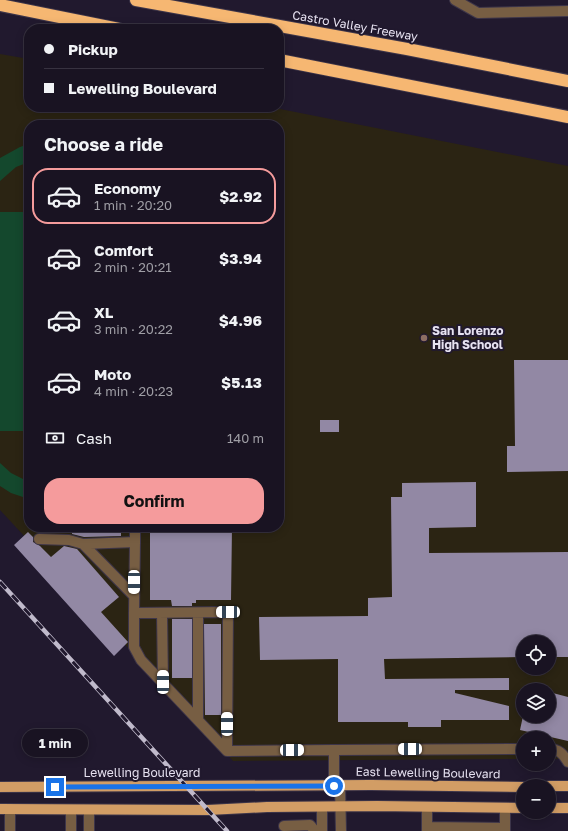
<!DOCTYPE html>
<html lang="en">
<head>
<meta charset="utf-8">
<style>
	body { margin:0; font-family:"Golos Text",sans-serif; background:#26202f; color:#f1f3f6; height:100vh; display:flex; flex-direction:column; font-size:15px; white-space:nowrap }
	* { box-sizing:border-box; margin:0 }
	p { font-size:13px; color:#9f9ea5 }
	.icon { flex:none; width:22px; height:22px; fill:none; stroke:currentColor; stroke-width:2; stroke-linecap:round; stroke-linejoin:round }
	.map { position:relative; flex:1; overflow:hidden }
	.details { position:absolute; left:24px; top:120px; width:260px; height:412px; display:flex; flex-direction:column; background:#191322; border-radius:16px; box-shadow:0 2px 10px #0003,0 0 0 1px #373240 }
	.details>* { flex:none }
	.hud { position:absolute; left:24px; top:24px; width:260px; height:88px; border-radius:16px; box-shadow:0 2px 10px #0003,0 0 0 1px #373240; display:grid; align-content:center; height:88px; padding:0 20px; background:#191322 }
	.tools { position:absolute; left:516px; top:635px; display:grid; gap:8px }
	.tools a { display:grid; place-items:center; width:40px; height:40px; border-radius:50%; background:#191322; box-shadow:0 2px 10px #0003,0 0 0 1px #373240; font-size:20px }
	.end { position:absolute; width:18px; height:18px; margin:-9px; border:5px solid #1a73e8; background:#fff; box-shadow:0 0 0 2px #fff }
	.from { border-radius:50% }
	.bubble { position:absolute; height:28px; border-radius:14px; background:#191322; box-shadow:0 2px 10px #0003,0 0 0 1px #373240; font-size:13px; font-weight:700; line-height:28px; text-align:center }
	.car { position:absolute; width:12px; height:24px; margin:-12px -6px; border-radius:5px; box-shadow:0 0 3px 1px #0007; background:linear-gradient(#fff 24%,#345 0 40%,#fff 0 76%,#345 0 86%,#fff 0) }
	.hud b { display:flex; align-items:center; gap:14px; height:38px; font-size:15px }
	.hud b+b { border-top:1px solid #373240 }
	.hud i { width:10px; height:10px; background:#f1f3f6 }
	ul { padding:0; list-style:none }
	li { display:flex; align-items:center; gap:12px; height:56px; margin:0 8px 6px; padding:0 12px; border:2px solid transparent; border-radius:16px }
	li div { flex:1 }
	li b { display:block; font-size:15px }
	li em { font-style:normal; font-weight:700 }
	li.active { border-color:#f59b9c }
	li>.icon { width:36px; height:36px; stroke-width:1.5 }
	h2 { padding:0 20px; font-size:18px; line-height:48px }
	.pay { display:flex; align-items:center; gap:10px; height:44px; padding:0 20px; font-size:15px }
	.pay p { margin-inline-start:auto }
	.cta { display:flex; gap:8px; margin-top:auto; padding:8px 20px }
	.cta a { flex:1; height:46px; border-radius:16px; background:#f59b9c; color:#111; font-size:16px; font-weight:700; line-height:46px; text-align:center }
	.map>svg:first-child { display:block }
</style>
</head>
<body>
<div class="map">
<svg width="568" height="831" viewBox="0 0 568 831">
	<rect width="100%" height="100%" fill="#21192e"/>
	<path fill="#2b2413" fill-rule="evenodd" d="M0,54l29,5v48h241l298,59v593h-19v-21h-26v21l-290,2 -233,-251zM29,125h250v402h-250zM523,642h26v26h-26zM523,690h26v26h-26z"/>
	<path fill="#14482d" d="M29,144v18l-13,5 -16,14v-23l20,-11z
		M0,212h29v219h-29z
		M0,463l11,10 18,9v17l-18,-6 -11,-7z"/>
	<path fill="#9288a4" d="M514,360h54v111l-61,1v-26h8z
		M320,420h19v12h-19z
		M476,482v45l-47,1v25l139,-1v105h-19v-15h-26v15l-139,2 1,20 124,-1v12h-54v3l54,13v14h-68v7h-33v-5h-70v-63l-78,1 -1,-43 109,-1v-18l24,-1 -1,-100h11v-14z
		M72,527h49v9l-37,1 -12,-3z
		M150,527h82l-1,73h-35v3h-4v3h-20l-1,-6h-21z
		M28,532l5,5v5l7,4 11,11 13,-11 13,3 42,48 -18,15 27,30 -14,14 -100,-111z
		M172,619h20v59h-20z
		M204,624h17v91h-16z
		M549,692l19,5v44l-48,-11 3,-14h26z"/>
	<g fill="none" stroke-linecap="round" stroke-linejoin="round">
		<defs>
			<path id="minor" d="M455,0l23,13 90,-2
				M135,527v15
				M39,539l30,1 14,4 52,-2 -1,71
				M83,544l51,52
				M162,613l1,69
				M198,613v107
				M549,749c10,0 14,5 19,13
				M334,750l189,-1
				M227,751l1,-139 -94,1v34l7,13 86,91 107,-1v36
				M340,785l1,46
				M427,807v24
				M505,808v23
				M10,809v22
				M284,826l26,-1 5,6
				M427,827l78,1
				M71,831v-21
				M89,831v-21
				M322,831v-24"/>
			<path id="major" d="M549,786h19
				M0,787l371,-2 152,2
				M549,808h19
				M0,809l208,1 59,-3 110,-1 146,2"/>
			<path id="highway" d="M136,0l271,49 161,32
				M0,5l119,24
				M279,60l289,57"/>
		</defs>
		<use href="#minor" stroke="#3d3549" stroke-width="12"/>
		<use href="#major" stroke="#3d3549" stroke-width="12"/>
		<use href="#highway" stroke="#3d3549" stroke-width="14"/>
		<use href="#minor" stroke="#775e43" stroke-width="10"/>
		<use href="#major" stroke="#d29d65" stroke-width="10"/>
		<use href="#highway" stroke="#f6b772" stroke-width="12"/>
		<defs>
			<path id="rail" d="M0,582l227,249"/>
		</defs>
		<use href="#rail" stroke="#c0bacb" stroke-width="4.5"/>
		<use href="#rail" stroke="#21192e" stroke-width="3" stroke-dasharray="9" stroke-linecap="butt"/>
	</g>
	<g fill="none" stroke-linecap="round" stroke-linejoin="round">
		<path stroke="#1a73e8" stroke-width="5" d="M55,787l279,-1"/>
	</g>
	<circle fill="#8d6e63" stroke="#21192e" stroke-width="1.5" cx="424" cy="338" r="4"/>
	<g text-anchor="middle" stroke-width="4" stroke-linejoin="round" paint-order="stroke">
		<g font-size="12" fill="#e7e2f1" stroke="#21192e">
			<text transform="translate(355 26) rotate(10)" y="4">Castro Valley Freeway</text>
			<text x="142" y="777">Lewelling Boulevard</text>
			<text transform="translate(428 773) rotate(1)" y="4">East Lewelling Boulevard</text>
		</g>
		<g font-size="12" font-weight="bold" fill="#e7e2f1" stroke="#21192e" text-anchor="start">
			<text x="432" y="335">San Lorenzo<tspan x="432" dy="14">High School</tspan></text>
		</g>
	</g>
</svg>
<div class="tools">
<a><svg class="icon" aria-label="locate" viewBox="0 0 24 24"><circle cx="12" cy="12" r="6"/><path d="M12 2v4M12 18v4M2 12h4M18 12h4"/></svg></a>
<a><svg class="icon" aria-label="layers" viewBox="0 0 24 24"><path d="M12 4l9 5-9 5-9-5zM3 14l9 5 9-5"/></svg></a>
<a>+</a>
<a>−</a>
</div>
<i class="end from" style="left:334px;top:786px"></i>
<i class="end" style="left:55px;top:787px"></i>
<div class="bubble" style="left:22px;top:729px;width:66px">1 min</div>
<i class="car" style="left:134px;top:582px;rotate:180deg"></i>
<i class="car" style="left:228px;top:612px;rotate:270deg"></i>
<i class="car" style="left:163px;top:682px;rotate:0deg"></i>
<i class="car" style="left:227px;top:724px;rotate:0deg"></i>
<i class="car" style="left:410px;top:749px;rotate:270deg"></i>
<i class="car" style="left:292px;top:750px;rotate:89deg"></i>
<div class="hud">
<b><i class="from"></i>Pickup</b>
<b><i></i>Lewelling Boulevard</b>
</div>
<section class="details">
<h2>Choose a ride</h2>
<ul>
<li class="active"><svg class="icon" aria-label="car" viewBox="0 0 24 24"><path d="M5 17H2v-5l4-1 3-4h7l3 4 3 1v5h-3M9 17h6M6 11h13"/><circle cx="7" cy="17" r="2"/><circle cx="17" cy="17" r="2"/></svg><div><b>Economy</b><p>1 min · 20:20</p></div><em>$2.92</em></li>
<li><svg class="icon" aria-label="car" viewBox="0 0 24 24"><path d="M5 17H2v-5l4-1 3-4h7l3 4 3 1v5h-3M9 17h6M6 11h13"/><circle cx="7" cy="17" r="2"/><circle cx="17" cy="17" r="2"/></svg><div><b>Comfort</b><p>2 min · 20:21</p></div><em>$3.94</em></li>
<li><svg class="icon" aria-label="car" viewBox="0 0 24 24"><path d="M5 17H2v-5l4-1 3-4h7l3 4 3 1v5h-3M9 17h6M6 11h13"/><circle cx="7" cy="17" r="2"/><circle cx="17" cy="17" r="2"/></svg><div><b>XL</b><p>3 min · 20:22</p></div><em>$4.96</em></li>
<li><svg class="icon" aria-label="car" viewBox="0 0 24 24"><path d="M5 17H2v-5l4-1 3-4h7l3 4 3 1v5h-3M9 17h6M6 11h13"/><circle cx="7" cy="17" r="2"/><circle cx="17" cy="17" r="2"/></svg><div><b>Moto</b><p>4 min · 20:23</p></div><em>$5.13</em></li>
</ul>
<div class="pay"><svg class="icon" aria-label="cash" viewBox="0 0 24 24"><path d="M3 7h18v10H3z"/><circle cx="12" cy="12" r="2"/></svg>Cash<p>140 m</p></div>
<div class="cta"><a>Confirm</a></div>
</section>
</div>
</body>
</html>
